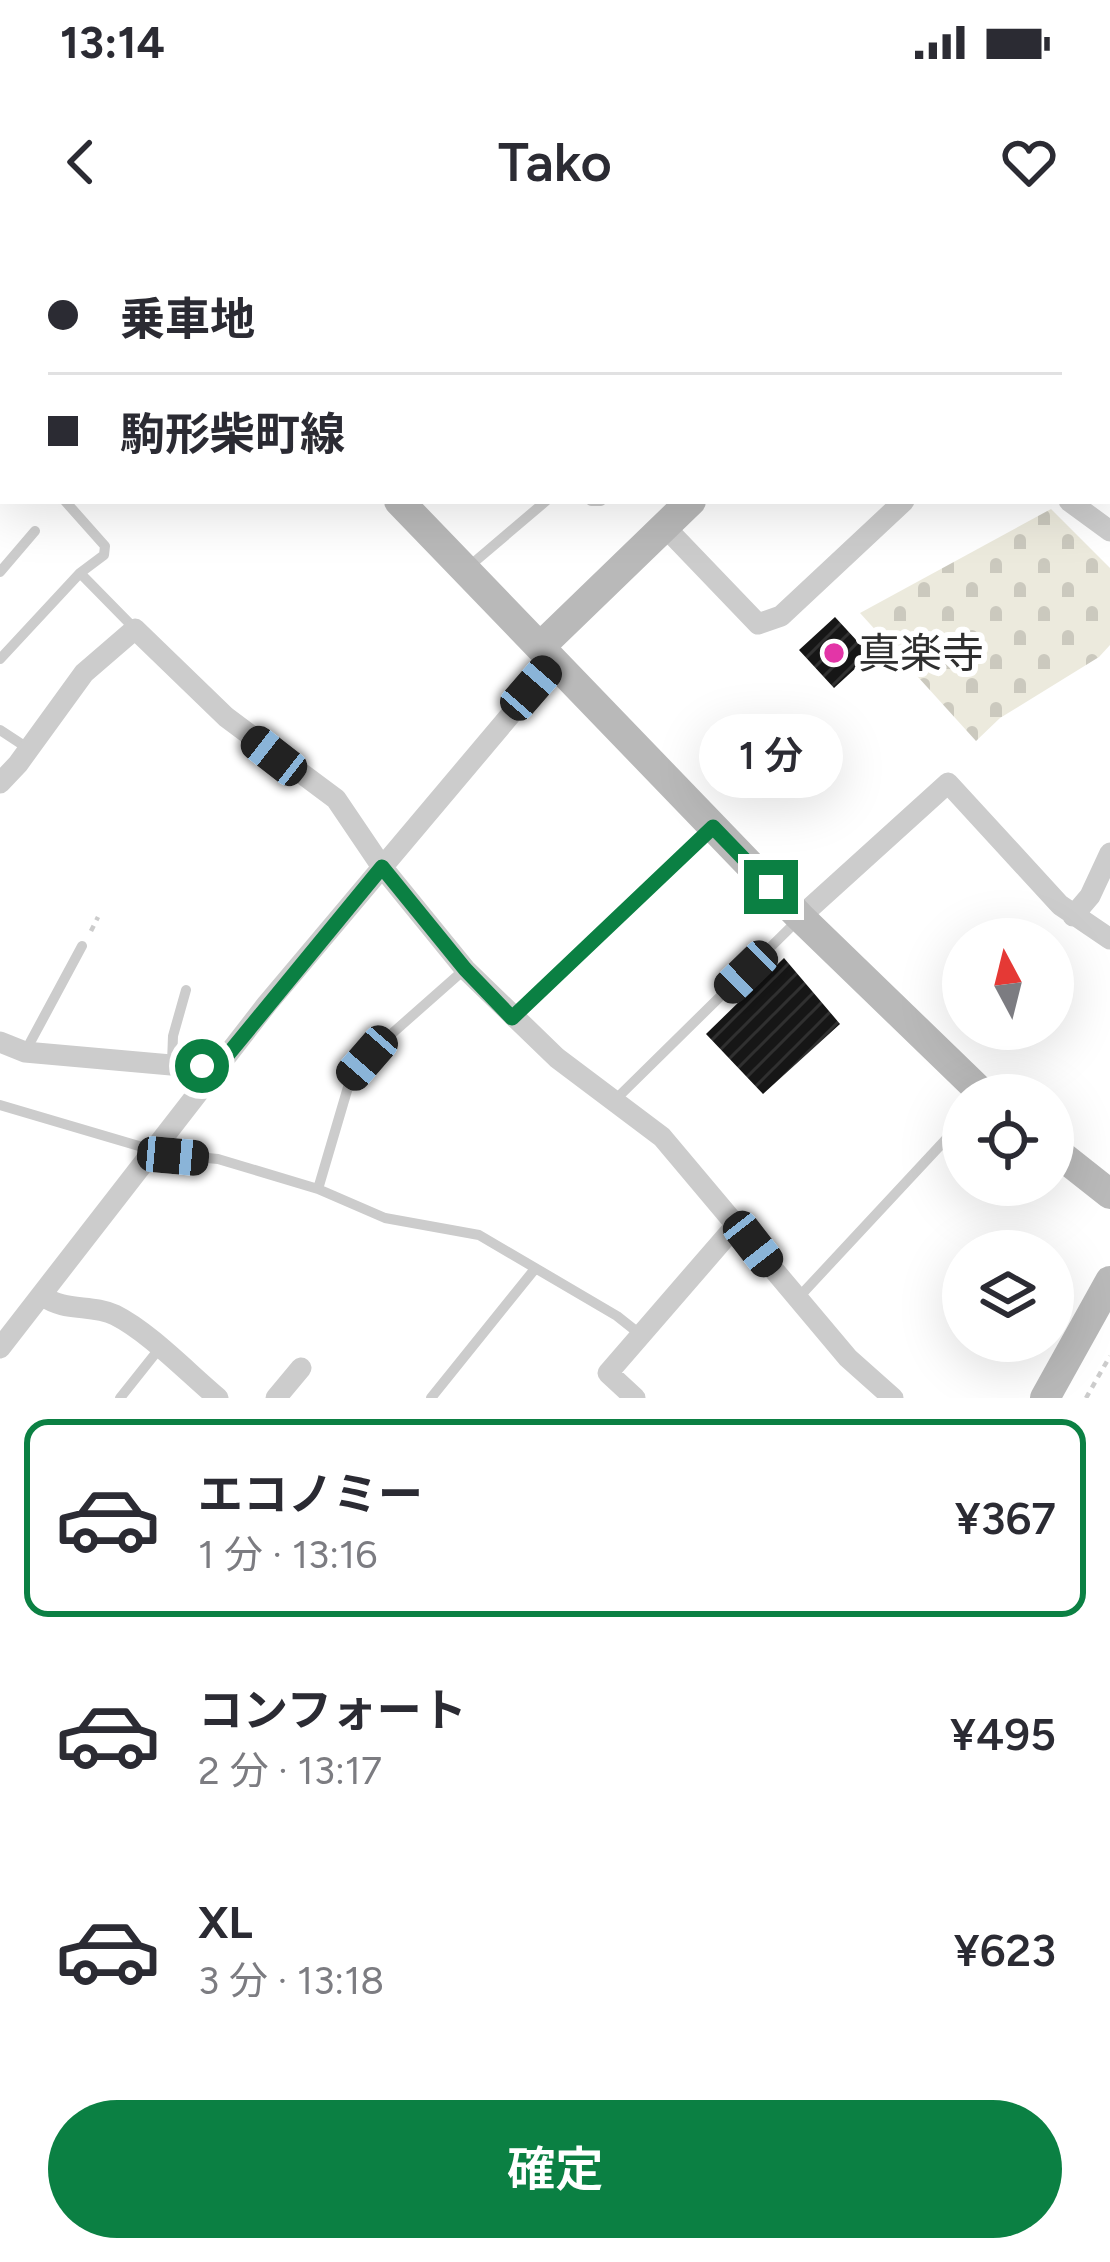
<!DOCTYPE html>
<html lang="ja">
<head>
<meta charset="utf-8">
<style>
	body { margin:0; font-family:Figtree,"Noto Sans JP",sans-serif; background:#f2f2f3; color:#2b2b33; height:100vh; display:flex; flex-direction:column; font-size:45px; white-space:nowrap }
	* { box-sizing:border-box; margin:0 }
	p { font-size:39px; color:#7c7c81 }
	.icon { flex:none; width:66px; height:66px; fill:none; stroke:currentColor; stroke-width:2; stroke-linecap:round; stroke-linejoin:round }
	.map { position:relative; height:1158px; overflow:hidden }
	.drawer { display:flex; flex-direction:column; background:#fff; flex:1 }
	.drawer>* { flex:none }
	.hud { position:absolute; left:0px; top:0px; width:1110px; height:264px; box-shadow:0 12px 48px #0002; display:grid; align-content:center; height:264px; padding:0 48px; background:#fff }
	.needle { width:78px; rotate:353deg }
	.controls { position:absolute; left:942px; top:678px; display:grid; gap:24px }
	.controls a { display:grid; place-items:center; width:132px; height:132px; border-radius:50%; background:#fff; box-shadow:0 12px 48px #0002; font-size:60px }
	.end { position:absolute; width:54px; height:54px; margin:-27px; border:15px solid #0b8043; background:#fff; box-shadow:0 0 0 6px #fff }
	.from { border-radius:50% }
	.bubble { position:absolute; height:84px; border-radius:42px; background:#fff; box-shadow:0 12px 48px #0002; font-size:39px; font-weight:600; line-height:84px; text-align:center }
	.car { position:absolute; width:36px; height:72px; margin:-36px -18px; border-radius:15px; box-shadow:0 0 9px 3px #0007; background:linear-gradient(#222 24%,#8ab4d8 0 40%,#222 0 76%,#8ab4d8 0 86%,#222 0) }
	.hud b { display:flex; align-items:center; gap:42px; height:114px; font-size:45px }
	.hud b+b { border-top:3px solid #e1e1e2 }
	.hud i { width:30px; height:30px; background:#2b2b33 }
	ul { padding:21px 0 0; list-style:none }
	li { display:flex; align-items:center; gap:36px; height:198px; margin:0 24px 18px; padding:0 24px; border:6px solid transparent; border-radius:24px }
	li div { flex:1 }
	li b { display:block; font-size:45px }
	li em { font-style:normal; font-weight:600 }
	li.selected { border-color:#0b8043 }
	li>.icon { width:108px; height:108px; stroke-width:1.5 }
	.primary-button { display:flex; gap:24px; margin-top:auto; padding:24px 48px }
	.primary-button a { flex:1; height:138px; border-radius:72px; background:#0b8043; color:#fff; font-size:48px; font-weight:600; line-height:138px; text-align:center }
	.status { display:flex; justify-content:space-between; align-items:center; height:84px; padding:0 60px; background:#fff; direction:ltr }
	.status svg { height:33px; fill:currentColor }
	header { display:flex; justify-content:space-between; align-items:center; height:156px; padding:0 48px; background:#fff; font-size:54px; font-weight:600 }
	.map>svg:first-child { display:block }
</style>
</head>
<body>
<div class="status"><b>13:14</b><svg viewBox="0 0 49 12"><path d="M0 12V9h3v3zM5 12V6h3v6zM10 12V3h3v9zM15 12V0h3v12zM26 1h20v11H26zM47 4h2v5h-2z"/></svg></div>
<header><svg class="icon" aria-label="back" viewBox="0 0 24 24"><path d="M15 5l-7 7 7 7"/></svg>Tako<svg class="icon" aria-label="heart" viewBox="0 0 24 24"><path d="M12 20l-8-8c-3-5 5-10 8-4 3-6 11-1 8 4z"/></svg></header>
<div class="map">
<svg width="1110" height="1158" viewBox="0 0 1110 1158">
	<defs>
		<pattern id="cemetery-stones" width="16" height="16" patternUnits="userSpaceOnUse" patternTransform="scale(3)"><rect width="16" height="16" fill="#eceadd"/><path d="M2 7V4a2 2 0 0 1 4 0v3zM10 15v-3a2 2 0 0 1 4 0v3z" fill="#cbc9be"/></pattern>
		<pattern id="building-hatch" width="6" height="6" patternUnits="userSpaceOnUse" patternTransform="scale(3)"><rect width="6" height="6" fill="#161616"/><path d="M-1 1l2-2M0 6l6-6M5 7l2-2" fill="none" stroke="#303030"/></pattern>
	</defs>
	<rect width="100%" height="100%" fill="#fff"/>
	<path fill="url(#cemetery-stones)" d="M1051,269l59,59v77l-11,12 -99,61 -24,23 -116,-128z"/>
	<path fill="url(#building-hatch)" d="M835,377l35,38 -36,33 -35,-38z
		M784,718l56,66 -77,70 -57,-60z"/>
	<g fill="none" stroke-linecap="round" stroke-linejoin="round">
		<path stroke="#ccc" stroke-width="4.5" stroke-dasharray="6 6" stroke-linecap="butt" d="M91,691l7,-14
			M1086,1158l24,-42"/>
		<path stroke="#ccc" stroke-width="10" d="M0,143l3,-3
			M0,188l3,3
			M591,261h10
			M466,329l80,-68
			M0,332l35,-41
			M80,333l55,56
			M0,419l80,-86 24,-18 1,-9 -40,-45
			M0,490l29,19
			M512,777l199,-187
			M25,812l57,-106
			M172,823l1,-27 13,-46
			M615,860l182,-179
			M0,865l166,49 52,5 100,30 67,29 94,17 138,81 24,19
			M318,949l33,-112 37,-40 77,-68
			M799,1057l164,-176
			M120,1158l39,-49
			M431,1158l103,-128"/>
		<path stroke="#ccc" stroke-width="21" d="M759,0l2,3
			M1030,0l3,3
			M294,3l3,-3
			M905,3l4,-3
			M1107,73l3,2
			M1069,261l41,30
			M664,286l94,98 23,-8 123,-115
			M0,543l18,-19 66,-91 51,-44 91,88 110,82 46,68 83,102 92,89 105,79 186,221 45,40
			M1073,676l17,-20 20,-43
			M800,677l148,-134 112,122 50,34
			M0,802l25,10 191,17
			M43,1056c21,16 49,8 72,19 34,17 73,58 103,83
			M0,1108l267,-344 288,-342
			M276,1158l25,-30
			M635,1158l-27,-25 129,-149"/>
		<path stroke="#b9b9b9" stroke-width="30" d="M118,0l3,3
			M965,3l3,-3
			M399,261l401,416 184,178
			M540,407l151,-146
			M1053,909l57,45
			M1045,1158l65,-117"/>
	</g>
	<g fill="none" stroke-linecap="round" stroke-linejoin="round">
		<path stroke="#0b8043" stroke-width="15" d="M202,826l14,3 166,-202 83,102 47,49 201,-191 58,60"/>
	</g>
	<circle fill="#e335a7" stroke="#fff" stroke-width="4.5" cx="834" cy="413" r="12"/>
	<g text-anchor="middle" stroke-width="12" stroke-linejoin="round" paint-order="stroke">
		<g font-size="42" fill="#2f2f2f" stroke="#fff" text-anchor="start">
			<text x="858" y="428">真楽寺</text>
		</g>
	</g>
</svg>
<div class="controls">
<a><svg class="needle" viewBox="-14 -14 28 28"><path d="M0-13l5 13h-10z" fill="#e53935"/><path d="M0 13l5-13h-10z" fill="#7c7c81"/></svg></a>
<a><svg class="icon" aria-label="locate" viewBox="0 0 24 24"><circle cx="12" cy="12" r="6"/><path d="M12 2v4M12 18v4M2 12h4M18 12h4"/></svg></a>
<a><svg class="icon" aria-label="layers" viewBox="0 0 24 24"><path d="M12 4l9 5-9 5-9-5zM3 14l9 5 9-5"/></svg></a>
</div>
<i class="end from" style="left:202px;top:826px"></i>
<i class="end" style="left:771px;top:647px"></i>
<div class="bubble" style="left:699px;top:474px;width:144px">1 分</div>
<i class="car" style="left:531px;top:448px;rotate:41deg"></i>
<i class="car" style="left:274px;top:516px;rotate:308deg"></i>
<i class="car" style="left:746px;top:732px;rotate:226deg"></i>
<i class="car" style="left:367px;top:818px;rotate:221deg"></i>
<i class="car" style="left:173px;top:916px;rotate:95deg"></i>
<i class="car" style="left:753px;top:1004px;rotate:142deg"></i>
<div class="hud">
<b><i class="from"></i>乗車地</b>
<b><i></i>駒形柴町線</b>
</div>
</div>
<section class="drawer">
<ul>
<li class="selected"><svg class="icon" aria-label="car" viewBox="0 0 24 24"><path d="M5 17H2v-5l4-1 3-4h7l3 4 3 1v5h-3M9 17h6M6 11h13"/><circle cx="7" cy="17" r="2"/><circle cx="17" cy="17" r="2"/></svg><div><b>エコノミー</b><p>1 分 · 13:16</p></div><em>¥367</em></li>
<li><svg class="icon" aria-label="car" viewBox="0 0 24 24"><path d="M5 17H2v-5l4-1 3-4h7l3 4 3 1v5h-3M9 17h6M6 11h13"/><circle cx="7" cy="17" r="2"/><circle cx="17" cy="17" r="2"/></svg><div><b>コンフォート</b><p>2 分 · 13:17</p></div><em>¥495</em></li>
<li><svg class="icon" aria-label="car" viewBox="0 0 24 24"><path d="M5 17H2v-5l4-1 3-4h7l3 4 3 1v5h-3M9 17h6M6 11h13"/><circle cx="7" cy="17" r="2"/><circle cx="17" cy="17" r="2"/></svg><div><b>XL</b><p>3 分 · 13:18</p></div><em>¥623</em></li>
</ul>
<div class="primary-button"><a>確定</a></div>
</section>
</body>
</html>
